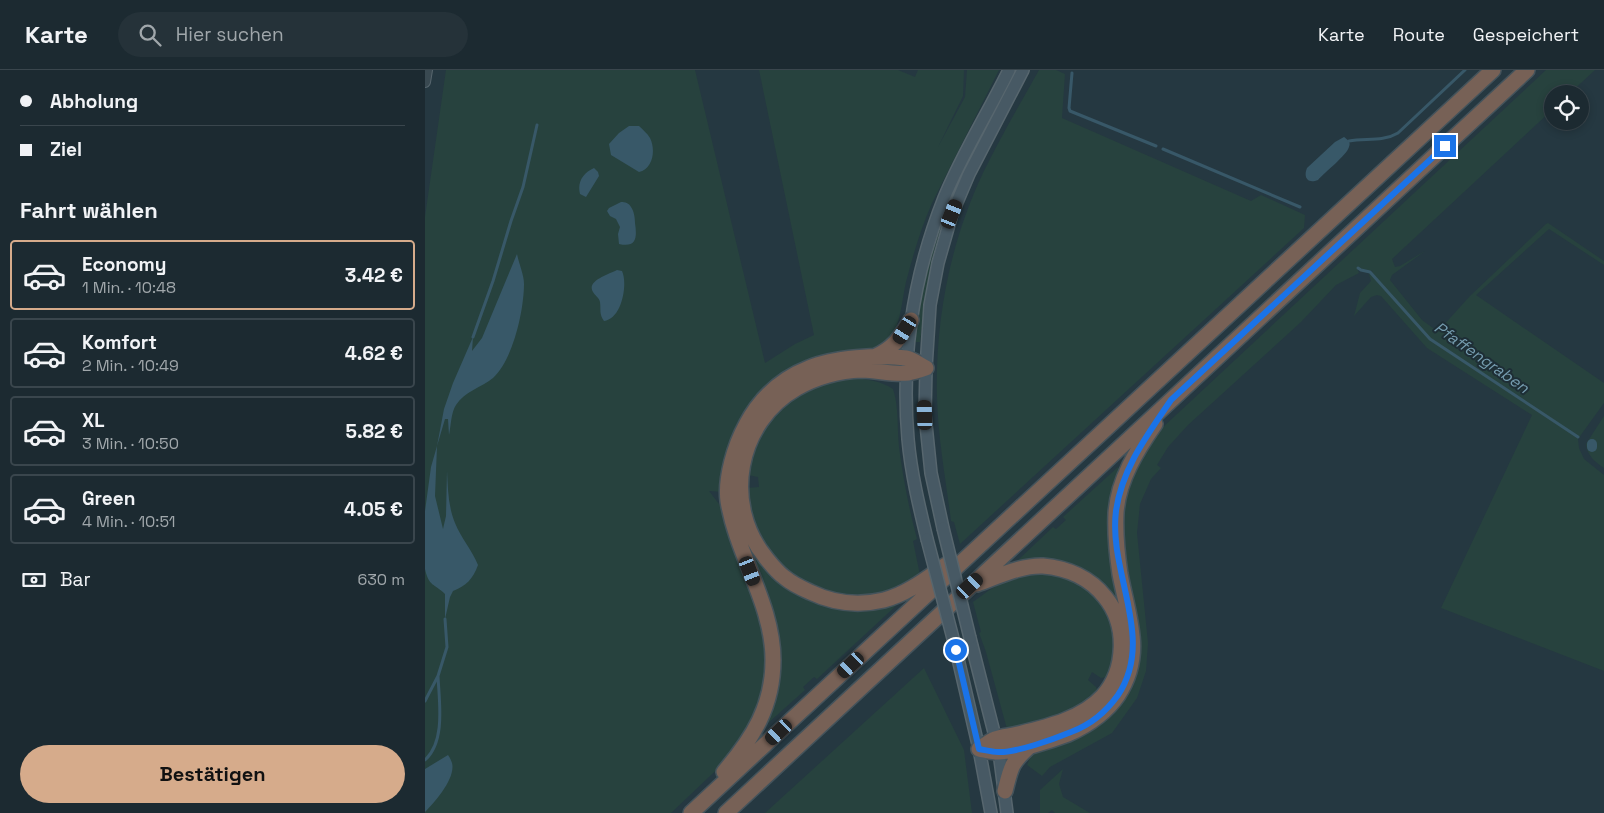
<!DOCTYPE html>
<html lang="de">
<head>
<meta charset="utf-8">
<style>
	body { margin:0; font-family:"Space Grotesk",sans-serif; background:#253239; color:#f1f3f6; height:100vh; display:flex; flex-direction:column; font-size:19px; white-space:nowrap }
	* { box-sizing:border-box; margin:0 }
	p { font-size:16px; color:#a0a7ab }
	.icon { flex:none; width:28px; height:28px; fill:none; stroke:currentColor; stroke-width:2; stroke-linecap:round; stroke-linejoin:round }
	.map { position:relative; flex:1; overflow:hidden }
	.side { display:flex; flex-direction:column; background:#1c2a31; width:425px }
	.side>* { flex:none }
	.banner { display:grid; align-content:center; height:110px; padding:0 20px; background:#1c2a31 }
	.controls { position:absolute; left:1119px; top:15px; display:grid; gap:10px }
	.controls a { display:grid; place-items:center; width:45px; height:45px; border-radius:50%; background:#1c2a31; box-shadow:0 2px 8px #0003,0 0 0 1px #3a464d; font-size:25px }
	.end { position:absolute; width:22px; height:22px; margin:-11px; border:6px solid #1a73e8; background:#fff; box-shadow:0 0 0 2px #fff }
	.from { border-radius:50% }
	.car { position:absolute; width:15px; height:30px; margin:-15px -8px; border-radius:6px; box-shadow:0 0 4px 1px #0007; background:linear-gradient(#222 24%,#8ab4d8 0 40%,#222 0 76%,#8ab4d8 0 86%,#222 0) }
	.banner b { display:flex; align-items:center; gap:18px; height:48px; font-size:19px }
	.banner b+b { border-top:1px solid #3a464d }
	.banner i { width:12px; height:12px; background:#f1f3f6 }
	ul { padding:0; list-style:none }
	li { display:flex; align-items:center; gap:15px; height:70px; margin:0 10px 8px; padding:0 10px; border:2px solid #3a464d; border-radius:5px }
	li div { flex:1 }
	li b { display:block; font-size:19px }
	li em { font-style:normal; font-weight:600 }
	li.current { border-color:#d6ab8b }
	li>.icon { width:45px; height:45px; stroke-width:1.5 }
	h2 { padding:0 20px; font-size:22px; line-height:60px }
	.pay { display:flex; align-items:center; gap:12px; height:55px; padding:0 20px; font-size:19px }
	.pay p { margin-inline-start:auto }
	.cta { display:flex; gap:10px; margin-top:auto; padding:10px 20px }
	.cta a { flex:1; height:58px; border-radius:30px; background:#d6ab8b; color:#111; font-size:20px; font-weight:600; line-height:58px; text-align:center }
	header { display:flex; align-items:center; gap:30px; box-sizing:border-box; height:70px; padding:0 25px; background:#1c2a31; border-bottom:1px solid #3a464d }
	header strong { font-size:24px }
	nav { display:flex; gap:28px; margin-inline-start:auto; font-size:18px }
	.search { width:350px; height:45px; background:#253239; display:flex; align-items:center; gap:12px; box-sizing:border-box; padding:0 18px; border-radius:28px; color:#a0a7ab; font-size:19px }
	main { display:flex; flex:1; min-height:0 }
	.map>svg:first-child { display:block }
</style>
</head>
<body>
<header>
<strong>Karte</strong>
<div class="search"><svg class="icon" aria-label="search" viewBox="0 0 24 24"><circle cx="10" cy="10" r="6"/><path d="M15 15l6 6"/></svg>Hier suchen</div>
<nav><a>Karte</a><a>Route</a><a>Gespeichert</a></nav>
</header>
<main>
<section class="side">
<div class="banner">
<b><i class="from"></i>Abholung</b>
<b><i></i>Ziel</b>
</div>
<h2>Fahrt wählen</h2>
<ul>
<li class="current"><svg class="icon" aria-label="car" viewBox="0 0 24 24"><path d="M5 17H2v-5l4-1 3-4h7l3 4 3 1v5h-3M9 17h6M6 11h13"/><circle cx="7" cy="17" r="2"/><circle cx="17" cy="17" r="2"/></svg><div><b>Economy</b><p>1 Min. · 10:48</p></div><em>3.42 €</em></li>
<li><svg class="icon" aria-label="car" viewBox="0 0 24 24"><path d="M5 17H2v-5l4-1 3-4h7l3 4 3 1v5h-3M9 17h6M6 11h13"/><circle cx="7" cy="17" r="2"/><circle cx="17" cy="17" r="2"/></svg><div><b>Komfort</b><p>2 Min. · 10:49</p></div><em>4.62 €</em></li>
<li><svg class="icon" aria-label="car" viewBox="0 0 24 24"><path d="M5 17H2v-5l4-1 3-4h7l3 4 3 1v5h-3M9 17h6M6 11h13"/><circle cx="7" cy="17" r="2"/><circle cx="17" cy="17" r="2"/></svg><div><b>XL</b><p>3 Min. · 10:50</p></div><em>5.82 €</em></li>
<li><svg class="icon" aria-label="car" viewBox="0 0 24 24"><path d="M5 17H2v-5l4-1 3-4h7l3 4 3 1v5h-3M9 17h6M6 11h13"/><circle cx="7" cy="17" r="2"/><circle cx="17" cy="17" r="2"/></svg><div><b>Green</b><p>4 Min. · 10:51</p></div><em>4.05 €</em></li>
</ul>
<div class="pay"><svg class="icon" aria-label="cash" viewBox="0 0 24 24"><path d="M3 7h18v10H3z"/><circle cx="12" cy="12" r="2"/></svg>Bar<p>630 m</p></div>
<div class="cta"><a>Bestätigen</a></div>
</section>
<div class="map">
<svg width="1179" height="743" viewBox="0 0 1179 743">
	<rect width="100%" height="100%" fill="#253841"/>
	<path fill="#27423e" d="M21,0h249l70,293 30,-19 19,-9 -55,-265h139l17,7 3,-7h46l-1,26 -25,51 27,-50 2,-27h32l-67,133c-11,25 -19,52 -26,79 -5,22 -5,48 -22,65l-89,24 -71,121 -15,-1 10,13 8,17 37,109 4,27 -8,51 -30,49 -59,56h-246v-596z
		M589,0h2l-51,98 -18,45 -11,32 -7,28 -9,69h-7c8,-53 20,-106 42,-156 17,-39 39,-78 59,-116z
		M614,0h17l9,4 -3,44 189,83 10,-6 44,20 -1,13 -344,316 -6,-22 -3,-1c-5,-41 -13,-82 -14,-124 -2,-77 13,-154 46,-224 17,-35 37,-69 56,-103z
		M1121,0h49l-26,24h-16l-1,16 -160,149 3,8 5,-1 25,-15 -33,24 -2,5 32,40 15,11 4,-3 29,-32 76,-72 2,-1 56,38v4l-55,-36 -73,66 128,88v20l-26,36 1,9 5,11 20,16v196l-163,-63 91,-193 -105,-67 -46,-52 -4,-1 -6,2 -17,19 6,-23 11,-12 -2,-7 4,-3 -11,-2 -3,-2 -2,1 2,5 -23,12 -35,37 -113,103 -20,22 -11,18 4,3 -10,11 -11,25 -3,29 11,110 -2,28 -9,27 -25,35 -62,34 -8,9 -15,-11 4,-9 7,-5 79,-48 5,-207 24,-50 15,-17z
		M431,308c13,2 25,3 37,11 6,18 4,38 6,58 4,31 10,62 18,92l-4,2 7,34 -14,12 -51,13 -62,-21 -39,-47 -7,-44 12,-1 -1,-10 -10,-2 -2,-11 19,-42 32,-26 22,-11 19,-6z
		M1179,346v52c-9,-6 -17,-13 -18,-24z
		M693,397l2,3 5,153 -23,-35 -82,-24 -2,-4 35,-33 3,2 10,-9 -3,-3z
		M320,465l45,52 104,14 5,2 -82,76 -3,-2 -11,10 2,3 -48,43 16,-42 -11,-100z
		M623,501c10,3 24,6 32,12 23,16 39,44 35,73 -1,7 -6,15 -8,21l-6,1 -9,-6 -4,8 8,7 1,3c-19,29 -59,34 -90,39l-21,-77 -7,-19 2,-1 -8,-30 15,-11 24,-15z
		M499,598l40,82 8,63h-207z
		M638,699l-4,15 4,13 27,16h-35l-3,-3 -4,3h-8v-23z"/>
	<path fill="#385868" d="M204,56h10c4,4 8,7 11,12 6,12 3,31 -11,34l-28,-17 -2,-11 10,-11z
		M919,67c4,3 7,5 5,10 -2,8 -25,26 -31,33 -10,4 -15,-2 -11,-12l28,-26z
		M169,98l4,4 1,4 -13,21 -6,-3c-3,-12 3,-21 14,-26z
		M196,132c4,0 8,1 10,5 3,4 4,11 4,16 2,14 2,25 -16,21l-1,-10 2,-7 -4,-8 -6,-3 -3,-5 2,-3z
		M92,184c2,10 7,21 7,30 0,26 -11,76 -31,94 -11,9 -29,14 -37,27 -5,7 -5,21 -7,30l-1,-16h-3l-8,27 -2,50 8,33 3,-13 1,-45c1,18 1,35 8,52 6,15 17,27 23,42 -5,14 -12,21 -25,26l-3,6 -5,22v-25c-11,-11 -16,-7 -20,-25v-58l6,-44 6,-21 7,-37 9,-26 20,-46 -1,14 10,-13z
		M192,200l5,1c6,13 0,48 -18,50 -5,-7 -3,-11 -4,-19 -1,-5 -5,-6 -7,-10 -7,-11 16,-18 24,-22z
		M23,685c2,3 3,5 4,8 4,15 -17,39 -27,49v-43z"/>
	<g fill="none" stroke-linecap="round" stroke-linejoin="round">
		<path stroke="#385868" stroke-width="3" d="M647,3l-3,35 1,3 86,35
			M924,71c17,-3 34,1 49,-8l67,-63
			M738,79l137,58
			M933,198l3,2 9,2 60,67 148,98
			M48,267l20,-56 18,-60 12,-34 14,-62
			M1164,375l4,2
			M0,631l13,-25 9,-29 -2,-28
			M0,690c21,-19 14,-59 13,-84"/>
		<path stroke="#385868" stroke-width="10" d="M1167,377v-3"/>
		<defs>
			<path id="tertiary" d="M0,12l2,-12"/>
			<path id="secondary" d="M518,458l-12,-55 -6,-58 1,-47 4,-63 8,-42 14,-49 17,-40 54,-104
				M502,469c-8,-33 -16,-66 -19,-100 -7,-82 6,-165 36,-241 18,-44 44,-85 65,-128
				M545,568l29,114 8,61
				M531,580l23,99 12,64"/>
			<path id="motorway" d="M449,287c20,-9 26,-19 37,-37
				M501,298c-6,2 -12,4 -18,5 -15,2 -31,-3 -46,-3 -23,1 -44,6 -65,18 -60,34 -75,116 -31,170 5,6 11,14 18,19 7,6 17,11 26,15 23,11 49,14 74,8 23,-6 42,-21 62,-35
				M552,514c20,-7 44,-19 66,-18 24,2 47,12 62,31 23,28 21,73 -2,99 -21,23 -56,31 -85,38 -7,2 -16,2 -23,5 -5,2 -11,7 -16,10
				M554,679c6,1 13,3 19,3 17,0 54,-12 70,-18 20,-9 38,-21 50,-39 27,-41 10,-78 2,-121 -3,-20 -5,-40 -4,-61 2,-33 21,-63 39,-89
				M299,702c29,-34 49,-66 49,-112 0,-56 -36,-104 -45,-159 -3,-23 7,-56 18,-76 14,-27 35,-46 63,-57 23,-10 71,-14 97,-10 6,1 14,7 20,10
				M580,721c6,-24 6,-28 25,-45
				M266,743l802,-743
				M301,743l801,-743"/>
		</defs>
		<use href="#tertiary" stroke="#57666e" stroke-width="12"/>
		<use href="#secondary" stroke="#57666e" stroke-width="14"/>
		<use href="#motorway" stroke="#44535b" stroke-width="18"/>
		<use href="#tertiary" stroke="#394951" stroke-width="10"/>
		<use href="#secondary" stroke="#475964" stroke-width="11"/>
		<use href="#motorway" stroke="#776156" stroke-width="15"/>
		<defs>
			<path id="secondary-bridge" d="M518,458l27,110
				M502,469l29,111"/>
		</defs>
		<use href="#secondary-bridge" stroke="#57666e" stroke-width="14" stroke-linecap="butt"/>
		<use href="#secondary-bridge" stroke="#475964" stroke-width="11"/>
	</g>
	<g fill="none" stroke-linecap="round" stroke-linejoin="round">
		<path stroke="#1a73e8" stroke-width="6" d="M531,580l23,99c6,1 13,3 19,3 18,1 56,-13 73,-20 19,-7 35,-20 47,-37 38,-57 -10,-122 -2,-184 6,-43 32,-77 55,-111l274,-254"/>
	</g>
	<g text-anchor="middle" stroke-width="4" stroke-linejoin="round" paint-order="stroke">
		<g font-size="16" font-style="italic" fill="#759caf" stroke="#1e2e36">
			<text transform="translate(1057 287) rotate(35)" y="6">Pfaffengraben</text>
		</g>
	</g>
</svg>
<div class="controls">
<a><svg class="icon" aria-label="locate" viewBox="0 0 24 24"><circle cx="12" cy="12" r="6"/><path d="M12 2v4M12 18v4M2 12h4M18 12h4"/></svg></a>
</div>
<i class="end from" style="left:531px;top:580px"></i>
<i class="end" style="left:1020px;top:76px"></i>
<i class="car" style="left:527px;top:144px;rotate:22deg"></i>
<i class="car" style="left:480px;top:260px;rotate:212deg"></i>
<i class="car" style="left:500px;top:345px;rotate:358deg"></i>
<i class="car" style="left:325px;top:501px;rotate:159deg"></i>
<i class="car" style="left:545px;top:516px;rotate:47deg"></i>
<i class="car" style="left:426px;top:595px;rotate:227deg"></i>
<i class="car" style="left:354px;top:662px;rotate:227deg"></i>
</div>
</main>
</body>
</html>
